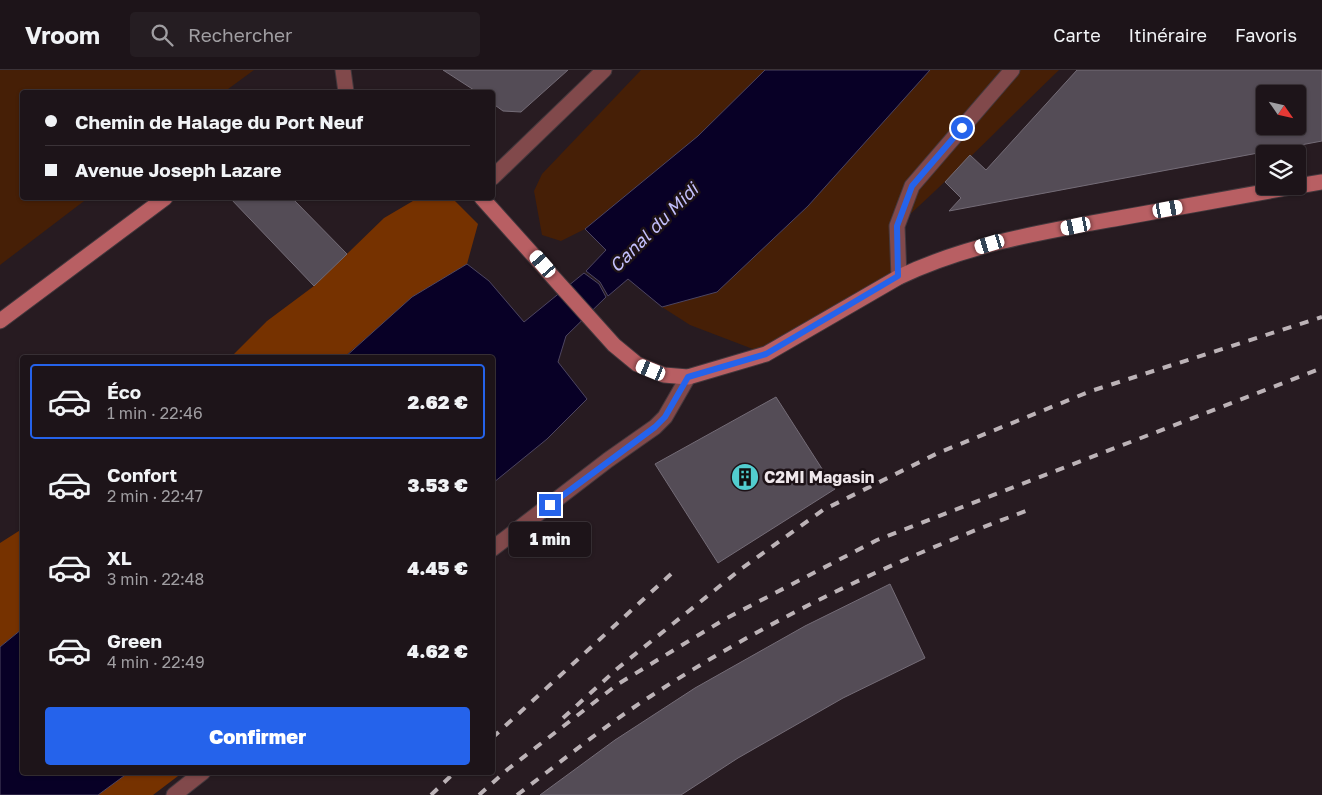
<!DOCTYPE html>
<html lang="fr">
<head>
<meta charset="utf-8">
<style>
	body { margin:0; font-family:"Golos Text",sans-serif; background:#251d22; color:#f1f3f6; height:100vh; display:flex; flex-direction:column; font-size:19px; white-space:nowrap }
	* { box-sizing:border-box; margin:0 }
	p { font-size:16px; color:#a09ea2 }
	.icon { flex:none; width:28px; height:28px; fill:none; stroke:currentColor; stroke-width:2; stroke-linecap:round; stroke-linejoin:round }
	.map { position:relative; flex:1; overflow:hidden }
	.sheet { position:absolute; left:20px; top:285px; width:475px; height:420px; display:flex; flex-direction:column; background:#1d1419; border-radius:5px; box-shadow:0 1px 4px #0004,0 0 0 1px #3b3338 }
	.sheet>* { flex:none }
	.banner { position:absolute; left:20px; top:20px; width:475px; height:110px; border-radius:5px; box-shadow:0 1px 4px #0004,0 0 0 1px #3b3338; display:grid; align-content:center; height:110px; padding:0 25px; background:#1d1419 }
	.needle { width:32px; rotate:124deg }
	.buttons { position:absolute; left:1256px; top:15px; display:grid; gap:10px }
	.buttons a { display:grid; place-items:center; width:50px; height:50px; border-radius:5px; background:#1d1419; box-shadow:0 1px 4px #0004,0 0 0 1px #3b3338; font-size:25px }
	.end { position:absolute; width:22px; height:22px; margin:-11px; border:6px solid #2563eb; background:#fff; box-shadow:0 0 0 2px #fff }
	.from { border-radius:50% }
	.bubble { position:absolute; height:35px; border-radius:5px; background:#1d1419; box-shadow:0 1px 4px #0004,0 0 0 1px #3b3338; font-size:16px; font-weight:800; line-height:35px; text-align:center }
	.car { position:absolute; width:15px; height:30px; margin:-15px -8px; border-radius:6px; box-shadow:0 0 4px 1px #0007; background:linear-gradient(#fff 24%,#345 0 40%,#fff 0 76%,#345 0 86%,#fff 0) }
	.banner b { display:flex; align-items:center; gap:18px; height:48px; font-size:19px }
	.banner b+b { border-top:1px solid #3b3338 }
	.banner i { width:12px; height:12px; background:#f1f3f6 }
	ul { padding:9px 0 0; list-style:none }
	li { display:flex; align-items:center; gap:15px; height:75px; margin:0 10px 8px; padding:0 15px; border:2px solid transparent; border-radius:5px }
	li div { flex:1 }
	li b { display:block; font-size:19px }
	li em { font-style:normal; font-weight:800 }
	li.selected { border-color:#2563eb }
	li>.icon { width:45px; height:45px; stroke-width:1.5 }
	.button { display:flex; gap:10px; margin-top:auto; padding:10px 25px }
	.button a { flex:1; height:58px; border-radius:5px; background:#2563eb; color:#fff; font-size:20px; font-weight:800; line-height:58px; text-align:center }
	header { display:flex; align-items:center; gap:30px; box-sizing:border-box; height:70px; padding:0 25px; background:#1d1419; border-bottom:1px solid #3b3338 }
	header strong { font-size:24px }
	nav { display:flex; gap:28px; margin-inline-start:auto; font-size:18px }
	.search { width:350px; height:45px; background:#251d22; display:flex; align-items:center; gap:12px; box-sizing:border-box; padding:0 18px; border-radius:5px; color:#a09ea2; font-size:19px }
	.map>svg:first-child { display:block }
</style>
</head>
<body>
<header>
<strong>Vroom</strong>
<div class="search"><svg class="icon" aria-label="search" viewBox="0 0 24 24"><circle cx="10" cy="10" r="6"/><path d="M15 15l6 6"/></svg>Rechercher</div>
<nav><a>Carte</a><a>Itinéraire</a><a>Favoris</a></nav>
</header>
<div class="map">
<svg width="1322" height="725" viewBox="0 0 1322 725">
	<rect width="100%" height="100%" fill="#271b21"/>
	<path fill="#461f06" d="M0,0h254l-30,22h-202v106h66l-88,67z
		M641,0h124l-67,66 -113,93 -24,12 -19,-6 -8,-44 8,-17z
		M930,0h129c-54,52 -106,106 -162,156l1,51 -132,77 -76,-29 -28,-18 55,-15 91,-86z"/>
	<path fill="#763200" d="M418,128h34l26,26 -11,40 -79,55 -44,38 -114,1 37,-37 47,-35 70,-68z
		M22,459v100l-22,18v-104z
		M128,702h54v1l-29,22h-55z"/>
	<path fill="#080026" stroke="#4d4561" d="M765,0h165l-122,136 -91,86 -55,15 -34,-28 -20,17 -8,-14 -14,-11 20,-21 -21,-21 113,-93z
		M467,194l22,17 35,41 60,-49 15,11 7,13 -40,39 -8,26 29,37 -40,40 -54,44 -1,-125h-148l68,-61z
		M22,559v143l106,1 -30,22h-98v-148z"/>
	<path fill="#544c56" stroke="#746c77" fill-rule="evenodd" d="M443,0h125l-47,42 -18,-1 -11,-8v-11h-15z
		M1077,0h245v71l-373,70 12,-13 -16,-16 25,-27 16,15zM1265,24h33v32h-33z
		M230,128h62l55,56 -33,32z
		M776,327l59,92 -117,74 -63,-99z
		M890,514l35,74 -82,40 -105,60 -57,37h-141l75,-55 80,-52 110,-62z"/>
	<g fill="none" stroke-linecap="round" stroke-linejoin="round">
		<defs>
			<path id="lane" d="M343,0l3,22
				M899,207l-2,-51 15,-40 100,-116"/>
			<path id="street" d="M492,108l112,-108
				M492,479l116,-89 47,-33 10,-10 23,-40
				M174,725l29,-23"/>
			<path id="secondary" d="M1298,116l24,-4
				M482,128l132,147 23,19 27,11 24,2 78,-23 133,-77c67,-32 142,-45 215,-58 61,-11 122,-22 183,-33
				M0,251l165,-123"/>
		</defs>
		<use href="#lane" stroke="#43383d" stroke-width="17"/>
		<use href="#street" stroke="#43383d" stroke-width="17"/>
		<use href="#secondary" stroke="#43383d" stroke-width="17"/>
		<use href="#lane" stroke="#81494b" stroke-width="15"/>
		<use href="#street" stroke="#81494b" stroke-width="15"/>
		<use href="#secondary" stroke="#b85f63" stroke-width="15"/>
		<path stroke="#bcb3b7" stroke-width="4" stroke-dasharray="9 9" stroke-linecap="butt" d="M563,648l55,-50 123,-99 82,-59 115,-57 153,-62 231,-74
			M492,668l179,-164
			M431,725l24,-23
			M479,725l29,-26 110,-85 107,-65 152,-79 445,-172
			M517,725c44,-33 87,-69 134,-99 116,-76 244,-137 375,-185"/>
	</g>
	<g fill="none" stroke-linecap="round" stroke-linejoin="round">
		<path stroke="#2563eb" stroke-width="6" d="M550,435l105,-78 10,-10 23,-40 78,-23 132,-78 -1,-50 15,-40 50,-58"/>
	</g>
	<defs>
		<symbol id="building-disc" viewBox="-11 -11 22 22"><circle r="9.5" fill="#52cdcf" stroke="#1d1217"/><path d="M-4-6H4V6H1V3H-1V6H-4ZM-2.5-4.3h1.7v1.8h-1.7ZM.8-4.3h1.7v1.8H.8ZM-2.5-1h1.7V.8h-1.7ZM.8-1h1.7V.8H.8Z" fill="#111"/></symbol>
	</defs>
	<g fill-rule="evenodd">
		<use href="#building-disc" x="729" y="391" width="32" height="32"/>
	</g>
	<g text-anchor="middle" stroke-width="5" stroke-linejoin="round" paint-order="stroke">
		<g font-size="16" font-weight="bold" fill="#efe7eb" stroke="#1d1217" text-anchor="start">
			<text x="764" y="413">C2MI Magasin</text>
		</g>
		<g font-size="18" font-style="italic" fill="#c3bffb" stroke="#1d1217">
			<text transform="translate(654 158) rotate(-45)" y="6">Canal du Midi</text>
		</g>
	</g>
</svg>
<div class="buttons">
<a><svg class="needle" viewBox="-14 -14 28 28"><path d="M0-13l5 13h-10z" fill="#e53935"/><path d="M0 13l5-13h-10z" fill="#a09ea2"/></svg></a>
<a><svg class="icon" aria-label="layers" viewBox="0 0 24 24"><path d="M12 4l9 5-9 5-9-5zM3 14l9 5 9-5"/></svg></a>
</div>
<i class="end from" style="left:962px;top:58px"></i>
<i class="end" style="left:550px;top:435px"></i>
<div class="bubble" style="left:509px;top:452px;width:82px">1 min</div>
<i class="car" style="left:1168px;top:139px;rotate:80deg"></i>
<i class="car" style="left:1076px;top:156px;rotate:258deg"></i>
<i class="car" style="left:990px;top:174px;rotate:253deg"></i>
<i class="car" style="left:543px;top:194px;rotate:319deg"></i>
<i class="car" style="left:651px;top:300px;rotate:292deg"></i>
<div class="banner">
<b><i class="from"></i>Chemin de Halage du Port Neuf</b>
<b><i></i>Avenue Joseph Lazare</b>
</div>
<section class="sheet">
<ul>
<li class="selected"><svg class="icon" aria-label="car" viewBox="0 0 24 24"><path d="M5 17H2v-5l4-1 3-4h7l3 4 3 1v5h-3M9 17h6M6 11h13"/><circle cx="7" cy="17" r="2"/><circle cx="17" cy="17" r="2"/></svg><div><b>Éco</b><p>1 min · 22:46</p></div><em>2.62 €</em></li>
<li><svg class="icon" aria-label="car" viewBox="0 0 24 24"><path d="M5 17H2v-5l4-1 3-4h7l3 4 3 1v5h-3M9 17h6M6 11h13"/><circle cx="7" cy="17" r="2"/><circle cx="17" cy="17" r="2"/></svg><div><b>Confort</b><p>2 min · 22:47</p></div><em>3.53 €</em></li>
<li><svg class="icon" aria-label="car" viewBox="0 0 24 24"><path d="M5 17H2v-5l4-1 3-4h7l3 4 3 1v5h-3M9 17h6M6 11h13"/><circle cx="7" cy="17" r="2"/><circle cx="17" cy="17" r="2"/></svg><div><b>XL</b><p>3 min · 22:48</p></div><em>4.45 €</em></li>
<li><svg class="icon" aria-label="car" viewBox="0 0 24 24"><path d="M5 17H2v-5l4-1 3-4h7l3 4 3 1v5h-3M9 17h6M6 11h13"/><circle cx="7" cy="17" r="2"/><circle cx="17" cy="17" r="2"/></svg><div><b>Green</b><p>4 min · 22:49</p></div><em>4.62 €</em></li>
</ul>
<div class="button"><a>Confirmer</a></div>
</section>
</div>
</body>
</html>
